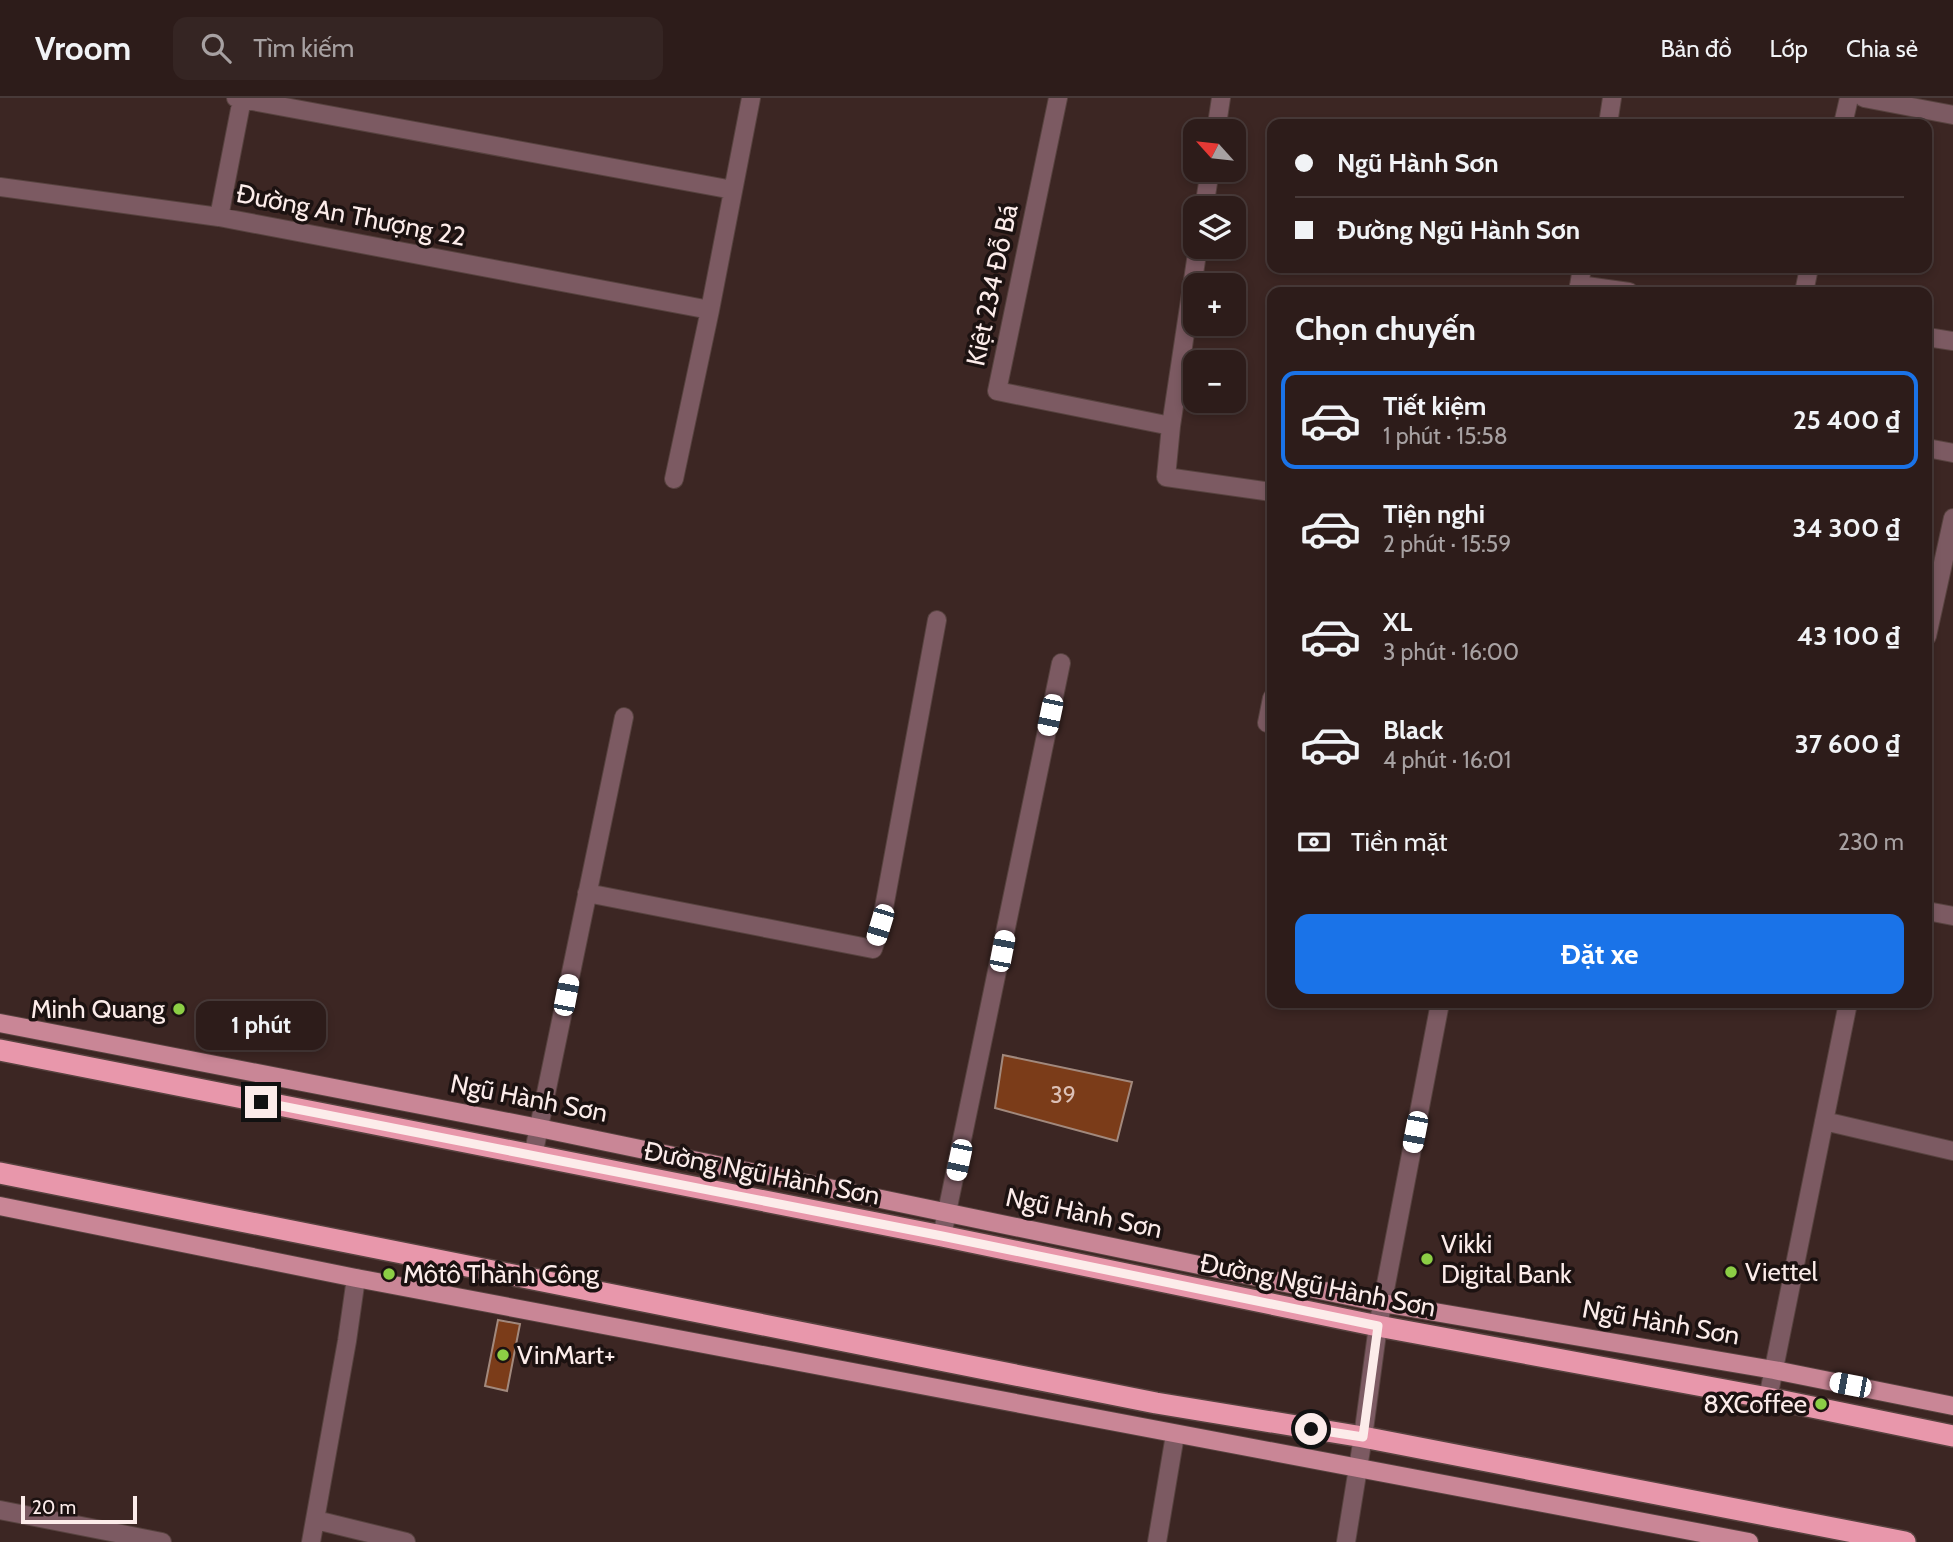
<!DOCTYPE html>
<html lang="vi">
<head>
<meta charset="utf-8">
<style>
	body { margin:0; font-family:Cabin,sans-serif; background:#352523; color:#f1f3f6; height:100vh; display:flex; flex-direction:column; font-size:26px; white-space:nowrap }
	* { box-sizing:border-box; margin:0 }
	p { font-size:23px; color:#a7a1a2 }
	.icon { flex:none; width:38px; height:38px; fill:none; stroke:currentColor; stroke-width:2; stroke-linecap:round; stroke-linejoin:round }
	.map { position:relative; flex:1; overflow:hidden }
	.side { position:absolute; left:1267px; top:189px; width:665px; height:721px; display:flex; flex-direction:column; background:#2d1c1a; border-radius:14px; box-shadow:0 4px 10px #0003,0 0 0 2px #483a39 }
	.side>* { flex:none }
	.banner { position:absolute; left:1267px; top:21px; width:665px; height:154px; border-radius:14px; box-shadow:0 4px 10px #0003,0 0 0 2px #483a39; display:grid; align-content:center; height:154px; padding:0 28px; background:#2d1c1a }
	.needle { width:46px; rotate:297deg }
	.tools { position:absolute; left:1183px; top:21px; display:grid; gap:14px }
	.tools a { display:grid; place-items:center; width:63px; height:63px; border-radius:14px; background:#2d1c1a; box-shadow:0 4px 10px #0003,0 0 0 2px #483a39; font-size:35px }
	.scale { position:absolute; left:21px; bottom:18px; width:116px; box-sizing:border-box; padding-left:7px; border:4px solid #fcecea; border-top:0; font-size:19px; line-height:24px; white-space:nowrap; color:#fcecea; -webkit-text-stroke:5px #1c1211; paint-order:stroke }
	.end { position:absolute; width:32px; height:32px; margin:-16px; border:9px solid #fcecea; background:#111; box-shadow:0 0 0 4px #111 }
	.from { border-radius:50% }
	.bubble { position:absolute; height:49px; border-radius:14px; background:#2d1c1a; box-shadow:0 4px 10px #0003,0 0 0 2px #483a39; font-size:23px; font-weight:700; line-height:49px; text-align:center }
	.car { position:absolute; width:21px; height:42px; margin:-21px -10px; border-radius:9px; box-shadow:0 0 5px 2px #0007; background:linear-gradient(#fff 24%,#345 0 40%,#fff 0 76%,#345 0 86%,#fff 0) }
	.banner b { display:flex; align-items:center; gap:24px; height:66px; font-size:26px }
	.banner b+b { border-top:2px solid #483a39 }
	.banner i { width:18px; height:18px; background:#f1f3f6 }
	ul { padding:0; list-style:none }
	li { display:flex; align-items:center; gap:21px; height:98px; margin:0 14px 10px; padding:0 14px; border:4px solid transparent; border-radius:14px }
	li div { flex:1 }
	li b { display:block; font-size:26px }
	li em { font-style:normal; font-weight:700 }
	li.active { border-color:#1a73e8 }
	li>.icon { width:63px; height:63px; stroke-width:1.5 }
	h2 { padding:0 28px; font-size:32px; line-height:84px }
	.pay { display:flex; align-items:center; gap:18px; height:77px; padding:0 28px; font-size:26px }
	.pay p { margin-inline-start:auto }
	.button { display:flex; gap:14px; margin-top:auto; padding:14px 28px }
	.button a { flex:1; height:80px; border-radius:14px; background:#1a73e8; color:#fff; font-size:28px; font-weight:700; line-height:80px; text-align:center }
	header { display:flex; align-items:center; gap:42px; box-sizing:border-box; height:98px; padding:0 35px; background:#2d1c1a; border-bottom:2px solid #483a39 }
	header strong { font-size:33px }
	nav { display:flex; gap:38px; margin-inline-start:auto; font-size:24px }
	.search { width:490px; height:63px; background:#352523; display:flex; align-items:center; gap:18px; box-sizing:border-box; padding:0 24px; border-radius:14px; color:#a7a1a2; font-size:26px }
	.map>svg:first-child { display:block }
</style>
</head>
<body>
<header>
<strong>Vroom</strong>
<div class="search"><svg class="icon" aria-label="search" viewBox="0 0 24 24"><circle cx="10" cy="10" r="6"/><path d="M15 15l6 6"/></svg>Tìm kiếm</div>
<nav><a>Bản đồ</a><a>Lớp</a><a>Chia sẻ</a></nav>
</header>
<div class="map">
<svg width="1953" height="1444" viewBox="0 0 1953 1444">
	<rect width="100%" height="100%" fill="#3c2623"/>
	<path fill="#7b3c19" stroke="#a2897d" stroke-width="2" d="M1003,957l129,27 -15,59 -122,-33z
		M498,1222l22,4 -13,67 -22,-5z"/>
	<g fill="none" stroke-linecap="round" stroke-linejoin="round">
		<defs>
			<path id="minor" d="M236,0l497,92
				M1058,0l-61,293 174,35
				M1864,0l89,17
				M1608,26l4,-26
				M1843,26l6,-26
				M1216,33l5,-33
				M0,89l219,30 491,93
				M1204,110l6,-38
				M219,119l23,-118
				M1198,149l-27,179 -5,51 106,15
				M1579,187l50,7
				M1578,194l4,-24
				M1804,194l5,-24
				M1927,239l26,4
				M1927,350l26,5
				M674,381l36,-169 41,-212
				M1927,538l26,-118
				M1272,600l-5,25 5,1
				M587,795l286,56 8,-25 56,-304
				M1927,813l26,5
				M1824,1023l129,30
				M533,1058l91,-439
				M942,1138l119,-573
				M1768,1300l80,-395
				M0,1412l162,32
				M316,1422l90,22
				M311,1444l36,-201 9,-63
				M1157,1444l18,-107
				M1346,1444l17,-105 15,-111 62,-323"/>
			<path id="major" d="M0,925l539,105 843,175 392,67 179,36
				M0,1108l356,72 1393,264"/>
			<path id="highway" d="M0,952l942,186 436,90 390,72 185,38
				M0,1075l1156,230 207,34 542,105"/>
		</defs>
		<use href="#minor" stroke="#57423f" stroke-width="20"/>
		<use href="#major" stroke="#57423f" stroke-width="20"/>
		<use href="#highway" stroke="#57423f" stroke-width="24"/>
		<use href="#minor" stroke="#7c5a62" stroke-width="18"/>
		<use href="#major" stroke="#c98696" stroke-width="18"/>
		<use href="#highway" stroke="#e897ab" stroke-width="21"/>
	</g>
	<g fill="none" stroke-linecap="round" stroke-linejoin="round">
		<path stroke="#fcecea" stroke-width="9" d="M261,1004l681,134 436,90 -15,111 -52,-8"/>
	</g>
	<g fill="#8cce45" stroke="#1c1211" stroke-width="2.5">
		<circle cx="179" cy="911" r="7"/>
		<circle cx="1427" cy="1161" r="7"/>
		<circle cx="1731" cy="1174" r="7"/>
		<circle cx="389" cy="1176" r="7"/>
		<circle cx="503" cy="1257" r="7"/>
		<circle cx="1821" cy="1306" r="7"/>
	</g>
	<g text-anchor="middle" stroke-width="7" stroke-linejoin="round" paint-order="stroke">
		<g font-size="23" fill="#dcc0b6">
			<text x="1063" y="1005">39</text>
		</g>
		<g font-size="26" fill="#fcecea" stroke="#1c1211">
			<text transform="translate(351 117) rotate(11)" y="9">Đường An Thượng 22</text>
			<text transform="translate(992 187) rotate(-78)" y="9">Kiệt 234 Đỗ Bá</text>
			<text transform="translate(529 1000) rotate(11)" y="9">Ngũ Hành Sơn</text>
			<text transform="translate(762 1075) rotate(11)" y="9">Đường Ngũ Hành Sơn</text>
			<text transform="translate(1084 1115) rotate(12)" y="9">Ngũ Hành Sơn</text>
			<text transform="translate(1318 1187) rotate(11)" y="9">Đường Ngũ Hành Sơn</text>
			<text transform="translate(1661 1224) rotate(10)" y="9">Ngũ Hành Sơn</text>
		</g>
		<g font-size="26" fill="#fcecea" stroke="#1c1211" text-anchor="start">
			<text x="165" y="920" text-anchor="end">Minh Quang</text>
			<text x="1441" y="1155">Vikki<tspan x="1441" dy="30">Digital Bank</tspan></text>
			<text x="1745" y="1183">Viettel</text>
			<text x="403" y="1185">Môtô Thành Công</text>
			<text x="517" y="1266">VinMart+</text>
			<text x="1807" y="1315" text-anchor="end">8XCoffee</text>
		</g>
	</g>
</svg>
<div class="tools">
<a><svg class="needle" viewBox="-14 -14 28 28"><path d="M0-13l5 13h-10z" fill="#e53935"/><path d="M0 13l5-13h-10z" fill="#a7a1a2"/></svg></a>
<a><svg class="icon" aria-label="layers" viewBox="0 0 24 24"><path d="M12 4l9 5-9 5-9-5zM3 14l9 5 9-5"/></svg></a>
<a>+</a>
<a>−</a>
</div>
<div class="scale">20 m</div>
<i class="end from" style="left:1311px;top:1331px"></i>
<i class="end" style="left:261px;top:1004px"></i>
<div class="bubble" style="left:196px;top:903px;width:130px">1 phút</div>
<i class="car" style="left:1050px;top:617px;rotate:192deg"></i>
<i class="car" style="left:880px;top:827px;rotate:197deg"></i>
<i class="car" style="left:1002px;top:853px;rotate:11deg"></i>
<i class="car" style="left:566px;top:897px;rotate:11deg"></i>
<i class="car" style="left:1415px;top:1034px;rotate:191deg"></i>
<i class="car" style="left:959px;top:1062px;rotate:192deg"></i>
<i class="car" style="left:1850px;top:1287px;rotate:281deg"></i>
<div class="banner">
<b><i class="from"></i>Ngũ Hành Sơn</b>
<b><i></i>Đường Ngũ Hành Sơn</b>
</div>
<section class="side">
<h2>Chọn chuyến</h2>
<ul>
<li class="active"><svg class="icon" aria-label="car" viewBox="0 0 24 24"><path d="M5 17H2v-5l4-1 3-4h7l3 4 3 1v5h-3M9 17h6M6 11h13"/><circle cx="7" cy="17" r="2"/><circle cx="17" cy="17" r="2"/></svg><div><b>Tiết kiệm</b><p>1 phút · 15:58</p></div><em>25 400 ₫</em></li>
<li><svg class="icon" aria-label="car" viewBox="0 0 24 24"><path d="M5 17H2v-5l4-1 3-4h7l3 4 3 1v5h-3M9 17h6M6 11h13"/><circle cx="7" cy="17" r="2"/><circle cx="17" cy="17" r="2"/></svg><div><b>Tiện nghi</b><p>2 phút · 15:59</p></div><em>34 300 ₫</em></li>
<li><svg class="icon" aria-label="car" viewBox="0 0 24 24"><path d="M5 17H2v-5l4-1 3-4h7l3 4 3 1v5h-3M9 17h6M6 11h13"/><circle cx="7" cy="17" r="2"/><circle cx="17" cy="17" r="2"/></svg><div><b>XL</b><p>3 phút · 16:00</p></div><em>43 100 ₫</em></li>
<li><svg class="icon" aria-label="car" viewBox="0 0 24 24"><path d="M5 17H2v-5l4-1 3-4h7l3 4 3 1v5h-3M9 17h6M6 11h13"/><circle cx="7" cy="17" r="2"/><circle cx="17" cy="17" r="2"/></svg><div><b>Black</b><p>4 phút · 16:01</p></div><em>37 600 ₫</em></li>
</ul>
<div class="pay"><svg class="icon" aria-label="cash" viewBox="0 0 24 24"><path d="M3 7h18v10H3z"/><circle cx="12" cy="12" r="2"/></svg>Tiền mặt<p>230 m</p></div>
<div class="button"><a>Đặt xe</a></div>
</section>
</div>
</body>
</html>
